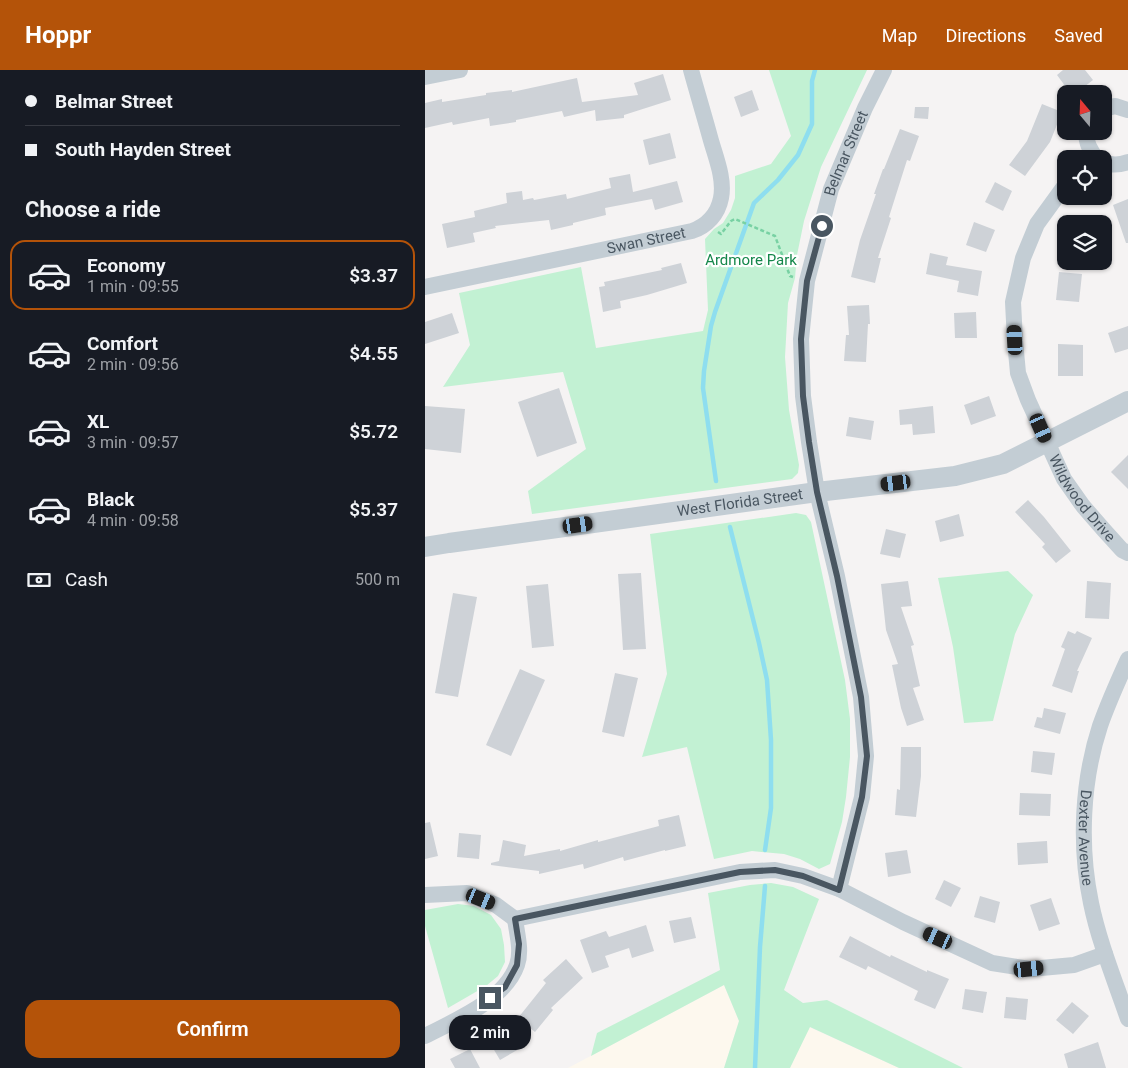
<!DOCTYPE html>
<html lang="en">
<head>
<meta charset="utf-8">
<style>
	body { margin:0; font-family:Roboto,sans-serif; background:#20242c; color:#f1f3f6; height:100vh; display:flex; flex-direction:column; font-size:19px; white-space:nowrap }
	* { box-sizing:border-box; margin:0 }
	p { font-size:16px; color:#9ea1a6 }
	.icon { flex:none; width:28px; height:28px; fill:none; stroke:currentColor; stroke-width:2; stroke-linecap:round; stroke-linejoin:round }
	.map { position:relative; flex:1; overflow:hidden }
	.drawer { display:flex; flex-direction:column; background:#171b24; width:425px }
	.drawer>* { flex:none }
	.hud { display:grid; align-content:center; height:110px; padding:0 25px; background:#171b24 }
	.needle { width:32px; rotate:341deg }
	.buttons { position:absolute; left:632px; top:15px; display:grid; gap:10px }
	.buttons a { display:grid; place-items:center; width:55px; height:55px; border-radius:10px; background:#171b24; box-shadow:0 1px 4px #0004; font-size:25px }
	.end { position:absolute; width:22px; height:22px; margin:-11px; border:6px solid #495661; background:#fff; box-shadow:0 0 0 2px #fff }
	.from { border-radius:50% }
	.bubble { position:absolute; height:35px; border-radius:15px; background:#171b24; box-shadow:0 1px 4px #0004; font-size:16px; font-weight:600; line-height:35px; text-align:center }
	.car { position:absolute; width:15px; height:30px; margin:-15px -8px; border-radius:6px; box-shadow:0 0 4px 1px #0007; background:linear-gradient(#222 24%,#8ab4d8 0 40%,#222 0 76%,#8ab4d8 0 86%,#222 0) }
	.hud b { display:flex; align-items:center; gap:18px; height:48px; font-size:19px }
	.hud b+b { border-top:1px solid #363941 }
	.hud i { width:12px; height:12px; background:#f1f3f6 }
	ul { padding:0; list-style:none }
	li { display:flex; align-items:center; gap:15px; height:70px; margin:0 10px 8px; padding:0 15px; border:2px solid transparent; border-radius:15px }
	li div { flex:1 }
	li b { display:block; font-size:19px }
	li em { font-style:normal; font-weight:600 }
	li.on { border-color:#b45309 }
	li>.icon { width:45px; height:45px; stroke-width:1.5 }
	h2 { padding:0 25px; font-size:22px; line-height:60px }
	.pay { display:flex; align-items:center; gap:12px; height:55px; padding:0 25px; font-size:19px }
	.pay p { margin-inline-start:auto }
	.primary-button { display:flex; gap:10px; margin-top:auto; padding:10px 25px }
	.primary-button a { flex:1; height:58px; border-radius:15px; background:#b45309; color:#fff; font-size:20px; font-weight:600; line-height:58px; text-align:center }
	header { display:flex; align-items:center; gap:30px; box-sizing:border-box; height:70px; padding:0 25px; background:#b45309; color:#fff }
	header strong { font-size:24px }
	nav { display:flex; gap:28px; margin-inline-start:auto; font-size:18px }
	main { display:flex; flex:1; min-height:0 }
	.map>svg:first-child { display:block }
</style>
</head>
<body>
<header>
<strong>Hoppr</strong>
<nav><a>Map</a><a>Directions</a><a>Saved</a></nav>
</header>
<main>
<section class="drawer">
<div class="hud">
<b><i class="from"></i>Belmar Street</b>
<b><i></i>South Hayden Street</b>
</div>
<h2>Choose a ride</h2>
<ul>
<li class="on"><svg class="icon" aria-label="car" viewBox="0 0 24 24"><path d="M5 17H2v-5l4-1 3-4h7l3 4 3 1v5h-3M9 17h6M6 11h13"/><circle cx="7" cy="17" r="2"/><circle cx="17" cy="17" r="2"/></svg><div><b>Economy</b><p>1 min · 09:55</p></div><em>$3.37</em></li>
<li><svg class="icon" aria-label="car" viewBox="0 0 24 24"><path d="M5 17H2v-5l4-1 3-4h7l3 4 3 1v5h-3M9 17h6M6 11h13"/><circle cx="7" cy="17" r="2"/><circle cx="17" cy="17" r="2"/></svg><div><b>Comfort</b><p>2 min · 09:56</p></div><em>$4.55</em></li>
<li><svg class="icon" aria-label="car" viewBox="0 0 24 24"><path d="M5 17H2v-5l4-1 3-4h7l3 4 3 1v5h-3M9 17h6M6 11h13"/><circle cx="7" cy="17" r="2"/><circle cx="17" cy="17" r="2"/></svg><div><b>XL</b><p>3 min · 09:57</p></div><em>$5.72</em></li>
<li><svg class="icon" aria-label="car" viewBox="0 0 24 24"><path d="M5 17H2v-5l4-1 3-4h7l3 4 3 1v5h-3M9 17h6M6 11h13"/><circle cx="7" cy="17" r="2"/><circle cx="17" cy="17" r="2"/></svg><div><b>Black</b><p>4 min · 09:58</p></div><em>$5.37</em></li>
</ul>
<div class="pay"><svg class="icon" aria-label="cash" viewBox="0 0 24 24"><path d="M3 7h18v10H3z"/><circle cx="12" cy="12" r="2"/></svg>Cash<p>500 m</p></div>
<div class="primary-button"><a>Confirm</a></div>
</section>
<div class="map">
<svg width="703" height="998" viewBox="0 0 703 998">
	<rect width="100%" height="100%" fill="#f5f3f3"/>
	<path fill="#fdf8ee" d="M299,915l15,36 -15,47h-156z
		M384,957l90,41h-109z"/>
	<path fill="#c2f1d3" d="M344,0h98l-46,97 -17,54 -7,34 -2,23 -7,25 -3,54 4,53 10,55 -1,8 -6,6 -260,35 -4,-23 58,-42 -23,-77 -120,15 27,-42 -11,-52 122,-26 15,81 107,-17 5,-21 -3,-71 9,-10 9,-6 8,-13 4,-12v-22l36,-12 20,-28z
		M371,443l10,2 5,7 34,158 5,39v38l-4,40 -4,25 -12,42 -11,5 -19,-10 -16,-5 -32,-3 -38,8 -27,-112 -45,10 25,-83 -17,-140z
		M583,501l25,24 -18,39 -22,87 -29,2 -11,-76 -15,-69z
		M346,813l22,4 26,12 -35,91 19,13 24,-3 136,68h-64l-89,-41 -20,41h-66l15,-47 -15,-36 -133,71 6,-23 123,-63 -12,-77 42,-8z
		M33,834l16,2 17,9 10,14 3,16 1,17 -7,14 -12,10 -38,22 -23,-82v-16z"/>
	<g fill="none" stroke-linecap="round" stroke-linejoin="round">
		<path stroke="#8edeef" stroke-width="4.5" d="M291,411l-13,-93 1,-17 7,-45 4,-14 39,-109 24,-23 20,-25 14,-31v-43l3,-11
			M305,457l29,116 8,37 4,60v68l-6,42
			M330,998l5,-121 5,-61"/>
	</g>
	<path fill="#ced2d7" d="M638,0h22l8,10 -18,14h-4l-14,-19z
		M238,4l8,26 -47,15v3l-28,3 -1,-11 -31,7 -2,-6 -46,9v2l-26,4 -1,-8 -36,7 -1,-3 -27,6v-25l17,-4v3l44,-7v-2l26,-3v2l65,-14 5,24 56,-7 -4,-12z
		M327,20l7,20 -18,7 -7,-20z
		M617,34l20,8 -12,30 -25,34 -16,-11 18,-24z
		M490,37h14l-1,12 -14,-1z
		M475,59l19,7 -9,25 -3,-1 -18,57 2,1 -13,40h3l-6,25 -24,-6 9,-37 16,-46h-2l9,-25h1z
		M245,63l6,25 -27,7 -6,-25z
		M205,104l3,18 44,-11 6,21 -28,8 -3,-11 -47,9 1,7 -33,8v2l-22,5 -2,-10 -54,6 1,2 -23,5 2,9 -28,6 -5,-24 33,-7 -1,-6 33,-8 -1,-10 16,-2 1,9 10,-2 1,2 32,-6 1,5 44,-11 -2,-10z
		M570,112l17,9 -9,20 -18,-9z
		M703,129v44h-2l-13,-38z
		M549,152l21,8 -9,22 -20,-7z
		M505,183l18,4 -2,8 36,6 -4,25 -21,-4 2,-11 -33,-7z
		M256,193l6,20 -40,12 -27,6 1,7 -18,4 -4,-25 6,-1 -1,-4 58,-12 -1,-2z
		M634,202l23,2 -3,28 -23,-2z
		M444,235l1,19h-2l-2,38 -22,-1 2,-26h3l-2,-29z
		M551,242l1,26h-22l-1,-25z
		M27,243l7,20 -34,11v-22z
		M703,256v23l-13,4 -7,-20z
		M633,274l25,1v31h-25z
		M134,318l18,55 -40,14 -19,-55z
		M564,326l7,20 -25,9 -7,-20z
		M0,336l40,3 -4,44 -36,-4z
		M508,336l2,27 -22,2 -1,-11 -12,1 -1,-15z
		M424,347l25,4 -3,19 -25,-4z
		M703,385v34l-17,-17z
		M603,430l16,17 27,34 -15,12 -14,-16 3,-3 -30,-32z
		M534,444l5,22 -24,6 -5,-21z
		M461,459l20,5 -6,24 -20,-4z
		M216,503l5,76 -23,1 -5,-76z
		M483,511l4,25 -11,1 13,38 -3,1 9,40 -7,2 11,32 -17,6 -6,-18 -9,-43 6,-1 -12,-34 -5,-46z
		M662,511l24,2 -2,36 -24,-1z
		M123,514l6,62 -22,2 -6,-62z
		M28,523l24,4 -19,100 -23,-4z
		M643,561l7,3 2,-3 15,7 -15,33h2l-7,22 -20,-7 13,-37 -4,-2z
		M95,599l25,11 -34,76 -25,-11z
		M190,603l23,5 -14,59 -22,-5z
		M619,638l22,5 -6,21 -26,-7 3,-10 5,1z
		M476,677h20v29l-5,41 -21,-2 2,-26 3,1z
		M608,681l22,2 -3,22 -21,-3z
		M595,723l31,1 -1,22 -31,-1z
		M254,745l7,31 -21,5v-1l-41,11 -1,-4 -39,12 -1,-5 -44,10v-3l-48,-6v-2l8,-2 4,-21 23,5 -2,11 36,-7v2l38,-11v2l61,-16 -1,-6z
		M5,752l8,34 -13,3v-36z
		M34,763l22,2 -2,24 -22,-2z
		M622,771l1,22 -30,2 -1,-22z
		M482,780l4,23 -23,4 -3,-24z
		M519,810l17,8 -10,19 -16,-8z
		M555,826l20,6 -5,21 -21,-6z
		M626,828l9,26 -21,7 -9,-26z
		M266,847l5,21 -22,5 -5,-22z
		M221,855l8,26 -22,7 -3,-10 -24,8 4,11 -17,6 -12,-33 26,-9 3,6z
		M425,866l40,21 1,-2 36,17v-2l22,9 -14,30 -21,-9 4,-9 -50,-25 -2,4 -27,-13z
		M141,889l17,19 -32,30 2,2 -18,22 -17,-14 28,-35 -3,-3z
		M540,919l22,3 -4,21 -21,-4z
		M581,927l22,2 -2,21 -22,-2z
		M647,932l17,14 -16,18 -17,-14z
		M81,957l13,22 -19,11 -13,-22z
		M673,972l8,26h-38l-4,-14z
		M45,979l10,19h-25l-5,-9z"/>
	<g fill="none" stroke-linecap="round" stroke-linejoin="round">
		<path stroke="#78d1a3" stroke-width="2.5" stroke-dasharray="4 2.5" stroke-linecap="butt" d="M293,162l3,2 10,-13 4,-2 40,17 15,40 3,1"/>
		<g stroke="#c3cdd4" stroke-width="16">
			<path d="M0,7l35,-7"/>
			<path d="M679,39l11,-3 13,4"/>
			<path d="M661,61c0,11 3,20 12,28"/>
			<path d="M679,92c8,4 16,3 24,0"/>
			<path id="s1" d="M641,114l-29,40 -14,34 -10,44 2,39 3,32 10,27 36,79 19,27 20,23 19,21 6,3"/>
			<path id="s2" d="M0,217l267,-56c15,-5 26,-17 29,-33 4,-20 -6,-42 -11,-61 -6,-22 -13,-45 -19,-67"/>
			<path id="s3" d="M703,589c-10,22 -20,44 -28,67 -18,55 -21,120 -9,177 8,39 24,78 37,116"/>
			<path id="s4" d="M414,819l23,-92 4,-41 -5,-59 -24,-121 -20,-84 -8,-50 -6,-46 -2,-57 6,-58 24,-92 34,-81 19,-38"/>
			<path d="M0,825l42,-2 29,12 19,14"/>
			<path d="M90,849l225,-47 35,-2 28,6 36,13 64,33 89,41 38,6 44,-4 31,-11"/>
			<path d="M0,966c31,-16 80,-36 92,-71 5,-14 0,-31 -2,-46"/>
		</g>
		<path stroke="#c3cdd4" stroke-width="20" id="s5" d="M0,477l24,-4 368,-51 138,-16 48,-12 125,-63"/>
	</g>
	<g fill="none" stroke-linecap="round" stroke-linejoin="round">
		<path stroke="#495661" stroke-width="6" d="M65,928l15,-11 12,-22 2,-21 -4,-25 225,-47 35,-2 28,6 36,14 23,-93 5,-41 -6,-59 -24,-121 -20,-84 -8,-50 -6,-46 -2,-57 6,-58 15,-55"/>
	</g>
	<g text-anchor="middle" stroke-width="4.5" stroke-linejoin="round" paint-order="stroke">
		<g font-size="15" fill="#495661" stroke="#fff">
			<text dy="5" stroke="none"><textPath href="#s4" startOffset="751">Belmar Street</textPath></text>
			<text dy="5" stroke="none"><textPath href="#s2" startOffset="226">Swan Street</textPath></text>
			<text dy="5" stroke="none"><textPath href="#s1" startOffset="344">Wildwood Drive</textPath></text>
			<text dy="5" stroke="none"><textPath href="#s5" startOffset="318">West Florida Street</textPath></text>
			<text dy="5" stroke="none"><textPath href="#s3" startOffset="186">Dexter Avenue</textPath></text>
		</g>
		<g font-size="15" fill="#15874b" stroke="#fff">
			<text x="326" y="195">Ardmore Park</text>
		</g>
	</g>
</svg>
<div class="buttons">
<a><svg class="needle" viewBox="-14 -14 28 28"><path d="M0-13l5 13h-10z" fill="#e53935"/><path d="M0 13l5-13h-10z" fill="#9ea1a6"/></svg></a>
<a><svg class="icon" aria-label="locate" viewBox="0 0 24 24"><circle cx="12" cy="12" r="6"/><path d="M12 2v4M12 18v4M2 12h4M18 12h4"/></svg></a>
<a><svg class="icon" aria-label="layers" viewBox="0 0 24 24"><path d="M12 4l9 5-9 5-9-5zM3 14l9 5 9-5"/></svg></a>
</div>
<i class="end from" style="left:397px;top:156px"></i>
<i class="end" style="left:65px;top:928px"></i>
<div class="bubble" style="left:24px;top:945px;width:82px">2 min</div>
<i class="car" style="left:590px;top:270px;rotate:357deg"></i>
<i class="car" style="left:616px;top:358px;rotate:156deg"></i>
<i class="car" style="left:471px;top:413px;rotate:263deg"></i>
<i class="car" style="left:153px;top:455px;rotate:82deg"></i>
<i class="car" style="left:56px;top:829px;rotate:112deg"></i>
<i class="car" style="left:513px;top:868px;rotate:294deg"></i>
<i class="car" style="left:604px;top:899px;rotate:84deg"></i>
</div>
</main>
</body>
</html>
